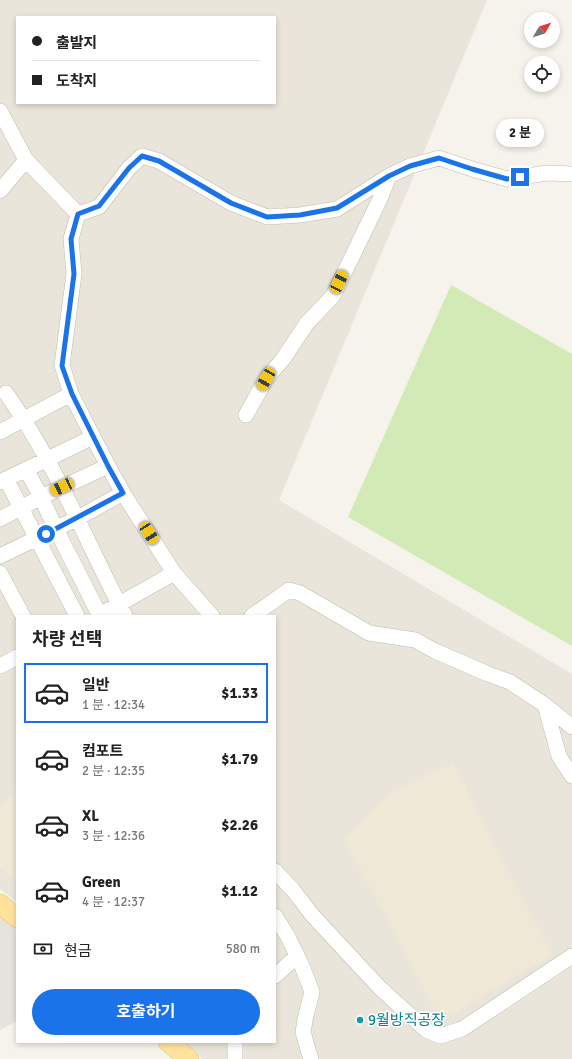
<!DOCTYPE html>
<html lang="ko">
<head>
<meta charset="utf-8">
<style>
	body { margin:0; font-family:Signika,"Noto Sans KR",sans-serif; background:#f6f6f6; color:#222; height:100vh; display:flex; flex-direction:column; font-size:15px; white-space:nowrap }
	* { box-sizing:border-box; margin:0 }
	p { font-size:13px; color:#767676 }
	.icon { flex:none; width:22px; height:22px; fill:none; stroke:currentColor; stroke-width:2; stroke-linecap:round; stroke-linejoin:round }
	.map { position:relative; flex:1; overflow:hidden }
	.sheet { position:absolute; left:16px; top:615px; width:260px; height:428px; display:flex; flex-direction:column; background:#fff; border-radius:0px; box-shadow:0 2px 6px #0003 }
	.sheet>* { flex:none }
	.top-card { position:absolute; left:16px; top:16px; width:260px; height:88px; border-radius:0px; box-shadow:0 2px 6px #0003; display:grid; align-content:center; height:88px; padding:0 16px; background:#fff }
	.needle { width:26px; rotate:51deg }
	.tools { position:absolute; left:524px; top:12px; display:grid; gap:8px }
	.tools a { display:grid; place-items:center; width:36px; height:36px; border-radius:50%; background:#fff; box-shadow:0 2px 6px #0003; font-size:20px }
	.end { position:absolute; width:18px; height:18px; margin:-9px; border:5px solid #1a73e8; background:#fff; box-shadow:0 0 0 2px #fff }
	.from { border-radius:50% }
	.bubble { position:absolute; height:28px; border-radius:14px; background:#fff; box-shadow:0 2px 6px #0003; font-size:13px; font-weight:700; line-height:28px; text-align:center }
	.car { position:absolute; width:12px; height:24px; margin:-12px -6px; border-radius:5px; box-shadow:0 0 3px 1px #0007; background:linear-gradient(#f5c518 24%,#345 0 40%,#f5c518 0 76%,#345 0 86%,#f5c518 0) }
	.top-card b { display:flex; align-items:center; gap:14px; height:38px; font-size:15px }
	.top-card b+b { border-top:1px solid #e0e0e0 }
	.top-card i { width:10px; height:10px; background:#222 }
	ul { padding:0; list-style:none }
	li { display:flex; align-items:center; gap:12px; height:60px; margin:0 8px 6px; padding:0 8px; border:2px solid transparent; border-radius:0px }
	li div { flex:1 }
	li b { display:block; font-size:15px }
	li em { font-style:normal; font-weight:700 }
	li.on { border-color:#1a73e8 }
	li>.icon { width:36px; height:36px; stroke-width:1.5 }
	h2 { padding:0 16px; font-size:18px; line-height:48px }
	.pay { display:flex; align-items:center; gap:10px; height:44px; padding:0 16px; font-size:15px }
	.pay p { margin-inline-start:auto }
	.button { display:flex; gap:8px; margin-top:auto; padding:8px 16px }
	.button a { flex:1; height:46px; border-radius:24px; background:#1a73e8; color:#fff; font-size:16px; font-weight:700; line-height:46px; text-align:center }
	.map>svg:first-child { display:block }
</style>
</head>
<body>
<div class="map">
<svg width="572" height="1059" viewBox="0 0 572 1059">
	<rect width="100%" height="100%" fill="#f6f3ec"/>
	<path fill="#eae5da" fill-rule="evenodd" d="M0,0h487l-208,500 293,174v385h-370l-19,-17h92v-426h-258v286l-17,-13zM17,17h258v86h-258z"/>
	<path fill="#e6e2dd" d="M0,917l17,13v91l-17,9z"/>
	<path fill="#efe8d6" d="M453,763l99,192 -111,66 -97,-182 43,-44z
		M17,789v93l-17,-14v-62z"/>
	<path fill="#d2eab5" d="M451,285l121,69v292l-224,-129z"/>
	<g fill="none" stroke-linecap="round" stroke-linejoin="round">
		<defs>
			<path id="minor" d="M0,111l26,49 52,54
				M0,191l26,-31
				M6,393c49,69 80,148 119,223
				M246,415l20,-36 17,-20 24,-36 26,-27 47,-97 9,-23
				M0,432l71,-38
				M26,469l15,28 15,32 44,87
				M6,479l71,137
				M0,482l93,-45
				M0,519l41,-22 67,-31
				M0,556l78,-38 45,-25
				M0,573l23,43
				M98,616l76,-43
				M212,616l-38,-43 -51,-80 -15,-27 -37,-72 -9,-29 12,-91 -3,-35 7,-25 21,-7 30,-39 13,-12 17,5 72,42 36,14 33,-2 37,-6 52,-33 21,-10 29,-8 33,11 35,10 40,-6 25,1
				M252,616l37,-26 11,3 69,40 46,7 20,11 53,23 22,8 35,23 27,22
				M0,666l17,-9
				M545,705l14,51 13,20
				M275,871l18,19 20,26 67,72 46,42 14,6 22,-7 110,-73
				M275,916l13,21 14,29 10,26 -6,23 -3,17 6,21 2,6
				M275,976l22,-20
				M235,1059v-17"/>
			<path id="major" d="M0,904l17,14
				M168,1042l21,17"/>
		</defs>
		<use href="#minor" stroke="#c2bbae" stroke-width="16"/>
		<use href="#major" stroke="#e6c16a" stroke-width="20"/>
		<use href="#minor" stroke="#fff" stroke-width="15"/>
		<use href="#major" stroke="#ffe39c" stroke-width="19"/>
	</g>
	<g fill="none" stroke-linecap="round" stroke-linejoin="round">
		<path stroke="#1a73e8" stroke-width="5" d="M46,534l77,-41 -15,-27 -36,-72 -10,-28 12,-92 -3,-35 7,-25 21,-8 30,-38 13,-12 17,5 72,42 36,14 33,-2 37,-7 52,-32 21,-10 29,-8 33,11 35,10 13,-2"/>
	</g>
	<circle fill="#0f9aa8" stroke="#fff" stroke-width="1.5" cx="360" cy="1020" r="4"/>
	<g text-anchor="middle" stroke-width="3" stroke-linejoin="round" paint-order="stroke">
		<g font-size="15" fill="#0d838f" stroke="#fff" text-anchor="start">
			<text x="368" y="1025">9월방직공장</text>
		</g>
	</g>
</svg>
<div class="tools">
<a><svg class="needle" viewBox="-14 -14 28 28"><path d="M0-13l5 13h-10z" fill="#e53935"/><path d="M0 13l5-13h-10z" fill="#767676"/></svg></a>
<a><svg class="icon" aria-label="locate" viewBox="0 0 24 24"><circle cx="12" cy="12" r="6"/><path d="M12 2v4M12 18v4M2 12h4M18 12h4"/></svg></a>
</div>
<i class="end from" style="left:46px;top:534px"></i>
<i class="end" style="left:520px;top:177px"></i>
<div class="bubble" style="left:496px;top:119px;width:48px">2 분</div>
<i class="car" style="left:339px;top:282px;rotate:26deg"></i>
<i class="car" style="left:266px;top:379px;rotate:210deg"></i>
<i class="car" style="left:62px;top:487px;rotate:245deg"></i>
<i class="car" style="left:149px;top:533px;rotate:147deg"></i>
<div class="top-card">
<b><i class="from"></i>출발지</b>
<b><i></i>도착지</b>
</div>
<section class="sheet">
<h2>차량 선택</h2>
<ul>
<li class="on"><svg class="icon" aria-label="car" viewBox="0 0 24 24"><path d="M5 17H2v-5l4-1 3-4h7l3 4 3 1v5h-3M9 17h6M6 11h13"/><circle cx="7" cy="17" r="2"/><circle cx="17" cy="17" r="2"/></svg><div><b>일반</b><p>1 분 · 12:34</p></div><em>$1.33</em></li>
<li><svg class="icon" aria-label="car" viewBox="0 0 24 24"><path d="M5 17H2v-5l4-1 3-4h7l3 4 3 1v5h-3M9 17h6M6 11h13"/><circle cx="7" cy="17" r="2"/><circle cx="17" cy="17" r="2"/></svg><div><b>컴포트</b><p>2 분 · 12:35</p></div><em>$1.79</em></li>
<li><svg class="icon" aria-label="car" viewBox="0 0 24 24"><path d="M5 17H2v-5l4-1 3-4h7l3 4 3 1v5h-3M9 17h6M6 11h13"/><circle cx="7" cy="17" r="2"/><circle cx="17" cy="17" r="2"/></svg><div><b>XL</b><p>3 분 · 12:36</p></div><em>$2.26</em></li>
<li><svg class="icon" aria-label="car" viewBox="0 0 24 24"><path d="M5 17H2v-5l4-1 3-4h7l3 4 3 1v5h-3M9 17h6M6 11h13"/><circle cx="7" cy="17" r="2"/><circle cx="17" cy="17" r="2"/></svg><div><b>Green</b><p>4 분 · 12:37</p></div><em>$1.12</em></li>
</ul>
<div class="pay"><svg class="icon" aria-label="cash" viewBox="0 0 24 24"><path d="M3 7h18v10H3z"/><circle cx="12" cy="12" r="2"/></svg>현금<p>580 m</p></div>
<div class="button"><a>호출하기</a></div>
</section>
</div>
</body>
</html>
